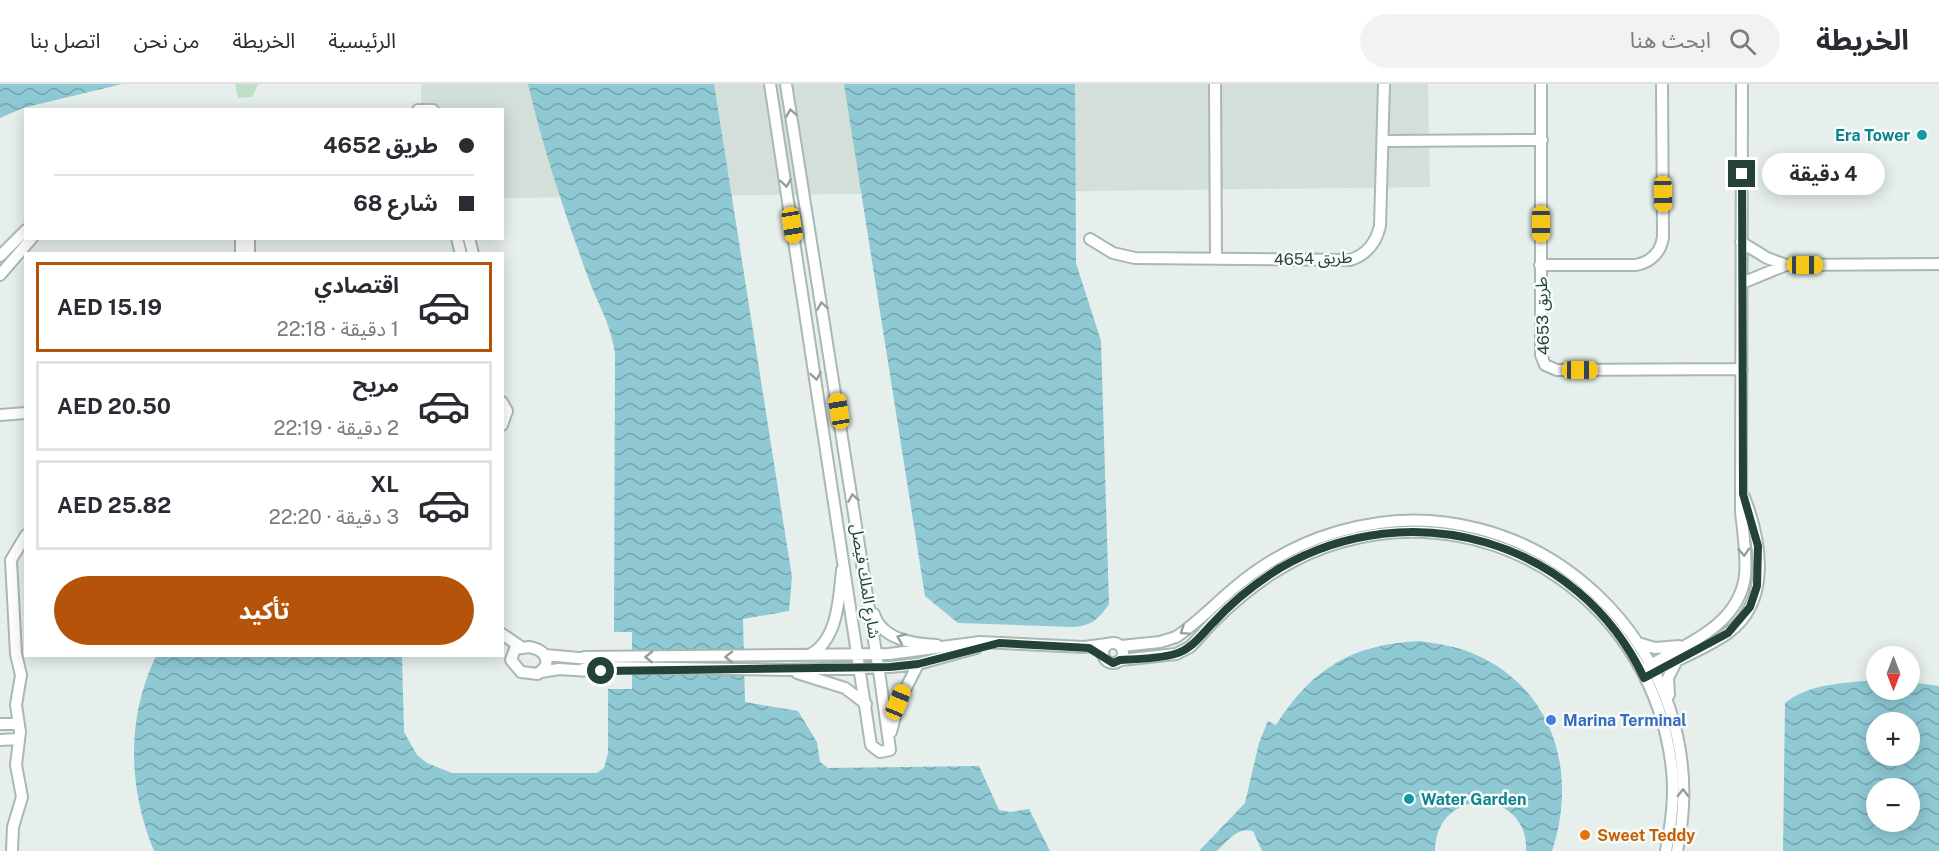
<!DOCTYPE html>
<html lang="ar">
<head>
<meta charset="utf-8">
<style>
	body { margin:0; font-family:"Public Sans","Noto Sans Arabic",sans-serif; background:#f2f2f3; color:#2b2b33; direction:rtl; height:100vh; display:flex; flex-direction:column; font-size:22px; white-space:nowrap }
	* { box-sizing:border-box; margin:0 }
	p { font-size:20px; color:#7c7c81 }
	.icon { flex:none; width:33px; height:33px; fill:none; stroke:currentColor; stroke-width:2; stroke-linecap:round; stroke-linejoin:round }
	.map { position:relative; flex:1; overflow:hidden; direction:ltr }
	.side { position:absolute; left:24px; top:168px; width:480px; height:405px; display:flex; flex-direction:column; background:#fff; border-radius:0px; box-shadow:0 3px 15px #0003; direction:rtl }
	.side>* { flex:none }
	.banner { position:absolute; left:24px; top:24px; width:480px; height:132px; border-radius:0px; box-shadow:0 3px 15px #0003; direction:rtl; display:grid; align-content:center; height:132px; padding:0 30px; background:#fff }
	.needle { width:39px; rotate:180deg }
	.controls { position:absolute; left:1866px; top:562px; display:grid; gap:12px }
	.controls a { display:grid; place-items:center; width:54px; height:54px; border-radius:50%; background:#fff; box-shadow:0 3px 15px #0003; font-size:30px }
	.end { position:absolute; width:27px; height:27px; margin:-14px; border:8px solid #24423a; background:#fff; box-shadow:0 0 0 3px #fff }
	.from { border-radius:50% }
	.bubble { position:absolute; height:42px; border-radius:21px; background:#fff; box-shadow:0 3px 15px #0003; font-size:20px; font-weight:700; line-height:42px; text-align:center; direction:rtl }
	.car { position:absolute; width:18px; height:36px; margin:-18px -9px; border-radius:8px; box-shadow:0 0 4px 2px #0007; background:linear-gradient(#f5c518 24%,#345 0 40%,#f5c518 0 76%,#345 0 86%,#f5c518 0) }
	.banner b { display:flex; align-items:center; gap:21px; height:57px; font-size:22px }
	.banner b+b { border-top:2px solid #e1e1e2 }
	.banner i { width:15px; height:15px; background:#2b2b33 }
	ul { padding:10px 0 0; list-style:none }
	li { display:flex; align-items:center; gap:18px; height:90px; margin:0 12px 9px; padding:0 18px; border:3px solid #e1e1e2; border-radius:0px }
	li div { flex:1 }
	li b { display:block; font-size:22px }
	li em { font-style:normal; font-weight:700 }
	li.on { border-color:#b45309 }
	li>.icon { width:54px; height:54px; stroke-width:1.5 }
	.cta { display:flex; gap:12px; margin-top:auto; padding:12px 30px }
	.cta a { flex:1; height:69px; border-radius:36px; background:#b45309; color:#fff; font-size:24px; font-weight:700; line-height:69px; text-align:center }
	header { display:flex; align-items:center; gap:36px; box-sizing:border-box; height:84px; padding:0 30px; background:#fff; border-bottom:2px solid #e1e1e2 }
	header strong { font-size:28px }
	nav { display:flex; gap:33px; margin-inline-start:auto; font-size:21px }
	.search { width:420px; height:54px; background:#f2f2f3; display:flex; align-items:center; gap:15px; box-sizing:border-box; padding:0 21px; border-radius:33px; color:#7c7c81; font-size:22px }
	.map>svg:first-child { display:block }
</style>
</head>
<body>
<header>
<strong>الخريطة</strong>
<div class="search"><svg class="icon" aria-label="search" viewBox="0 0 24 24"><circle cx="10" cy="10" r="6"/><path d="M15 15l6 6"/></svg>ابحث هنا</div>
<nav><a>الرئيسية</a><a>الخريطة</a><a>من نحن</a><a>اتصل بنا</a></nav>
</header>
<div class="map">
<svg width="1939" height="767" viewBox="0 0 1939 767">
	<defs>
		<pattern id="grass-tufts" width="24" height="20" patternUnits="userSpaceOnUse" patternTransform="scale(1.5)"><rect width="24" height="20" fill="#bfe0c8"/><path d="M3 7l-1-3M5 7V3M7 7l1-3M15 17l-1-3M17 17v-4M19 17l1-3" fill="none" stroke="#a4c1ad"/></pattern>
		<pattern id="water-waves" width="16" height="10" patternUnits="userSpaceOnUse" patternTransform="scale(1.5)"><rect width="16" height="10" fill="#8ec9d4"/><path d="M0 5q4-4 8 0t8 0" fill="none" stroke="#74a5ad"/></pattern>
	</defs>
	<rect width="100%" height="100%" fill="#e6efeb"/>
	<path fill="#d4dfda" d="M421,0h1007l2,103 -927,11 -1,-88 -81,-1z"/>
	<path fill="url(#grass-tufts)" d="M235,0h23l-6,13 -14,1z"/>
	<path fill="url(#water-waves)" fill-rule="evenodd" d="M0,0h122l-99,24 -23,10z
		M528,0h186l78,493 -3,34 -46,8 2,83 53,9 19,31 3,20 8,6 151,-2 20,44 11,2 19,-3 21,42h-896c-26,-63 -28,-133 2,-195h246l2,76 13,23 10,8 25,10h145l7,-5 4,-15v-64h24v-57h-18l1,-278c-4,-31 -19,-53 -29,-82 -22,-61 -43,-124 -58,-188z
		M844,0h231l1,179 25,78 8,263c-11,16 -18,22 -37,23l-114,-4 -33,-27z
		M1420,557c18,3 37,5 54,13 80,34 104,119 78,197h-26c3,-64 -91,-65 -91,0h-173l-9,-20c-16,-4 -25,10 -36,20h-18l46,-48 14,-60 9,-22 8,4c36,-57 77,-81 144,-84z
		M1876,596v10h34v-8l29,4v165h-156l2,-148c24,-20 61,-20 91,-23zM1876,639h34v33h-34zM1876,705h34v33h-34z"/>
	<g fill="none" stroke-linecap="round" stroke-linejoin="round">
		<defs>
			<path id="minor" d="M770,0l101,661 9,7 10,-2 -10,-72 -94,-594
				M1215,0l1,175
				M1541,0v271l4,10 12,5 185,-1
				M418,26h15
				M1384,57l158,-1
				M241,154v16
				M249,154v16
				M457,154l4,16
				M469,154l4,16
				M1090,155l23,14 22,5 215,2c16,-5 26,-17 30,-34l4,-142
				M1741,158l26,16 19,7
				M0,172l26,-26
				M1540,181h96c15,-3 25,-13 27,-28l-1,-153
				M0,191l32,-37
				M1742,199l44,-18 153,-1
				M502,318l5,9 -5,14
				M0,331l26,-2
				M874,530c8,26 40,30 63,31
				M502,550l19,13
				M1103 569a10 10 0 1 1 20 0a10 10 0 1 1-20 0Z
				M1638,559l17,5 24,-2
				M1121,562l39,-4 16,-5c21,-14 39,-33 58,-49 31,-26 65,-45 103,-56 197,-59 383,120 340,319
				M529,563c11,2 19,7 17,19l-8,8 -17,-2 -10,-12 4,-11z
				M545,571l45,4
				M809,571c29,-14 30,-57 33,-85
				M584,573l305,-3 91,-12 104,5 23,-3
				M1121,576l55,-6 14,-7c9,-9 16,-18 25,-27 36,-35 76,-64 126,-78 158,-45 314,65 331,228 3,27 -1,54 -6,81
				M1647,583c38,-23 91,-40 98,-91 2,-21 -2,-44 -4,-65l1,-427
				M583,585l23,-2 182,3 102,-3 28,-3 58,-16
				M541,588l18,-3 31,2
				M797,589l48,15 21,16
				M1650,590c25,-14 54,-24 78,-41 44,-32 33,-93 16,-136
				M1669,611l-1,-17 8,-16
				M0,640h18
				M891,648l8,-30 19,-38
				M0,656l19,-1
				M12,767l1,-24 9,-30 -6,-32 4,-33 -4,-27 5,-30 -5,-21 -5,-94 15,-25"/>
		</defs>
		<use href="#minor" stroke="#a8b8b2" stroke-width="14"/>
		<use href="#minor" stroke="#fff" stroke-width="10"/>
	</g>
	<defs><path id="oneway-chevron" d="M-2-3.5L2.5 0L-2 3.5" fill="none" stroke-width="1.6" stroke-linecap="round" stroke-linejoin="round" transform="scale(1.5)"/></defs>
	<g stroke="#92a09c">
		<use href="#oneway-chevron" transform="translate(791 29) rotate(-99)"/>
		<use href="#oneway-chevron" transform="translate(786 99) rotate(81)"/>
		<use href="#oneway-chevron" transform="translate(822 222) rotate(-99)"/>
		<use href="#oneway-chevron" transform="translate(816 292) rotate(81)"/>
		<use href="#oneway-chevron" transform="translate(853 414) rotate(-99)"/>
		<use href="#oneway-chevron" transform="translate(1744 468) rotate(86)"/>
		<use href="#oneway-chevron" transform="translate(1184 547) rotate(146)"/>
		<use href="#oneway-chevron" transform="translate(901 554) rotate(-158)"/>
		<use href="#oneway-chevron" transform="translate(649 573) rotate(-180)"/>
		<use href="#oneway-chevron" transform="translate(729 573) rotate(180)"/>
		<use href="#oneway-chevron" transform="translate(1683 709) rotate(-89)"/>
	</g>
	<g fill="none" stroke-linecap="round" stroke-linejoin="round">
		<path stroke="#24423a" stroke-width="8" d="M601,587l289,-4 28,-3 81,-21 90,5 24,15 7,-3c18,-1 37,-1 55,-6 17,-5 26,-19 38,-31 19,-21 43,-40 67,-55 131,-76 299,-28 364,110l84,-45 22,-26 7,-21 1,-40 -15,-52 -1,-320"/>
	</g>
	<g fill="#0f9aa8" stroke="#f7fbf9" stroke-width="2">
		<circle cx="1922" cy="51" r="6"/>
		<circle cx="1409" cy="715" r="6"/>
	</g>
	<circle fill="#3f7fe0" stroke="#f7fbf9" stroke-width="2" cx="1551" cy="636" r="6"/>
	<circle fill="#e8710a" stroke="#f7fbf9" stroke-width="2" cx="1585" cy="751" r="6"/>
	<g text-anchor="middle" stroke-width="5" stroke-linejoin="round" paint-order="stroke">
		<g font-size="16" font-weight="bold" fill="#0d838f" stroke="#f7fbf9" text-anchor="end">
			<text x="1910" y="57">Era Tower</text>
			<text x="1421" y="721" text-anchor="start">Water Garden</text>
		</g>
		<g font-size="16" fill="#24423a" stroke="#f7fbf9">
			<text transform="translate(1313 174) rotate(-2)" y="6">طريق 4654</text>
			<text transform="translate(1542 232) rotate(-92)" y="6">طريق 4653</text>
			<text transform="translate(866 497) rotate(81)" y="6">شارع الملك فيصل</text>
		</g>
		<g font-size="16" font-weight="bold" fill="#366cbe" stroke="#f7fbf9" text-anchor="start">
			<text x="1563" y="642">Marina Terminal</text>
		</g>
		<g font-size="16" font-weight="bold" fill="#c56008" stroke="#f7fbf9" text-anchor="start">
			<text x="1597" y="757">Sweet Teddy</text>
		</g>
	</g>
</svg>
<div class="controls">
<a><svg class="needle" viewBox="-14 -14 28 28"><path d="M0-13l5 13h-10z" fill="#e53935"/><path d="M0 13l5-13h-10z" fill="#7c7c81"/></svg></a>
<a>+</a>
<a>−</a>
</div>
<i class="end from" style="left:601px;top:587px"></i>
<i class="end" style="left:1742px;top:90px"></i>
<div class="bubble" style="left:1762px;top:69px;width:123px">4 دقيقة</div>
<i class="car" style="left:1663px;top:110px;rotate:179deg"></i>
<i class="car" style="left:1541px;top:140px;rotate:180deg"></i>
<i class="car" style="left:792px;top:141px;rotate:171deg"></i>
<i class="car" style="left:1805px;top:181px;rotate:90deg"></i>
<i class="car" style="left:1580px;top:286px;rotate:90deg"></i>
<i class="car" style="left:839px;top:327px;rotate:351deg"></i>
<i class="car" style="left:898px;top:618px;rotate:22deg"></i>
<div class="banner">
<b><i class="from"></i>طريق 4652</b>
<b><i></i>شارع 68</b>
</div>
<section class="side">
<ul>
<li class="on"><svg class="icon" aria-label="car" viewBox="0 0 24 24"><path d="M5 17H2v-5l4-1 3-4h7l3 4 3 1v5h-3M9 17h6M6 11h13"/><circle cx="7" cy="17" r="2"/><circle cx="17" cy="17" r="2"/></svg><div><b>اقتصادي</b><p>1 دقيقة · 22:18</p></div><em>AED 15.19</em></li>
<li><svg class="icon" aria-label="car" viewBox="0 0 24 24"><path d="M5 17H2v-5l4-1 3-4h7l3 4 3 1v5h-3M9 17h6M6 11h13"/><circle cx="7" cy="17" r="2"/><circle cx="17" cy="17" r="2"/></svg><div><b>مريح</b><p>2 دقيقة · 22:19</p></div><em>AED 20.50</em></li>
<li><svg class="icon" aria-label="car" viewBox="0 0 24 24"><path d="M5 17H2v-5l4-1 3-4h7l3 4 3 1v5h-3M9 17h6M6 11h13"/><circle cx="7" cy="17" r="2"/><circle cx="17" cy="17" r="2"/></svg><div><b>XL</b><p>3 دقيقة · 22:20</p></div><em>AED 25.82</em></li>
</ul>
<div class="cta"><a>تأكيد</a></div>
</section>
</div>
</body>
</html>
